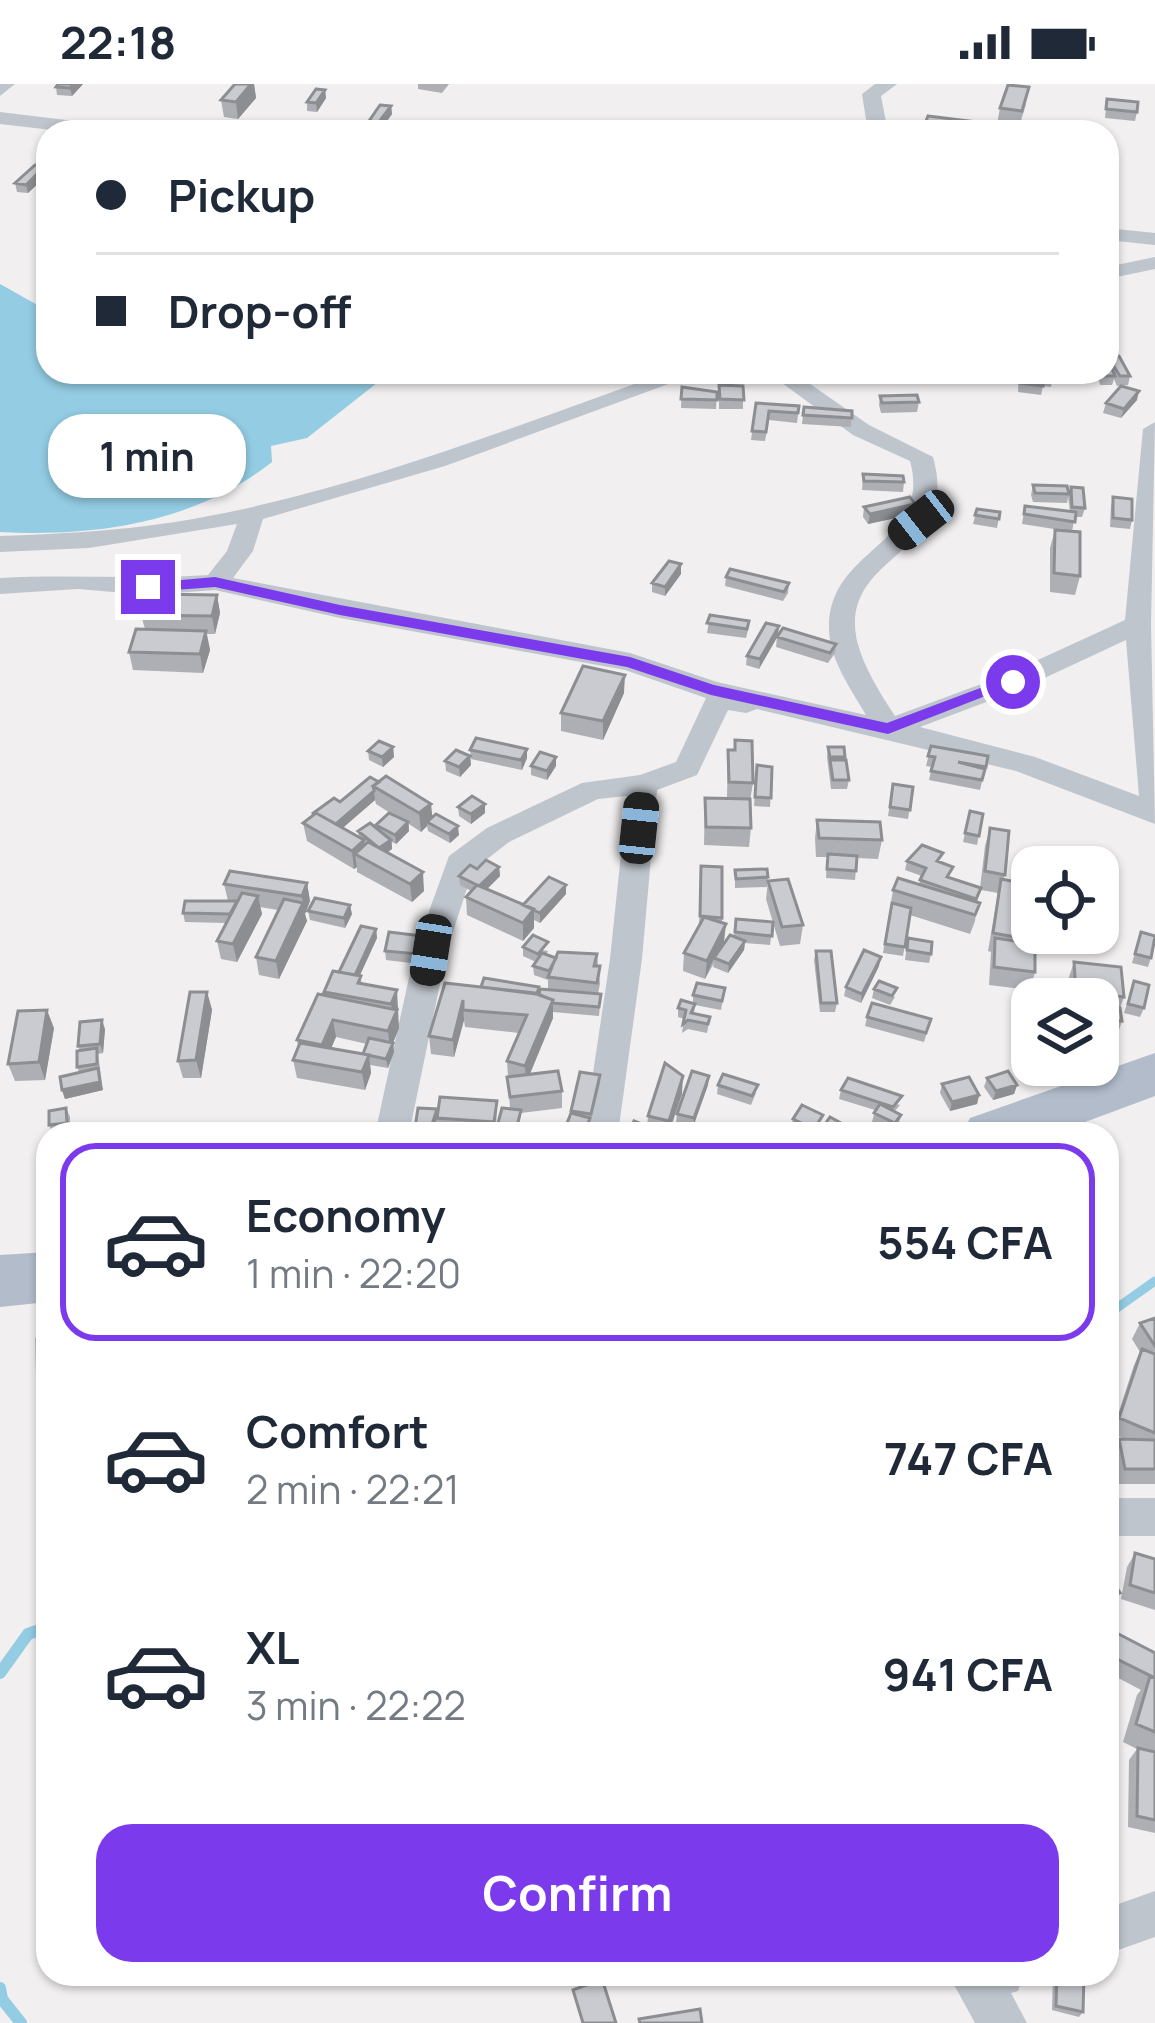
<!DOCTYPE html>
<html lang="en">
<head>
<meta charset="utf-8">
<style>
	body { margin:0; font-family:Manrope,sans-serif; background:#f6f6f7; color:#1f2937; height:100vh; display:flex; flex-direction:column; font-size:45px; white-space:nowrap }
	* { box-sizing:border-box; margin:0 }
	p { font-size:39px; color:#747a83 }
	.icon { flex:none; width:66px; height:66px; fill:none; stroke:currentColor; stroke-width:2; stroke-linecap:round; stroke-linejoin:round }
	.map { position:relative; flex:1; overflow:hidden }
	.drawer { position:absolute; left:36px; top:1038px; width:1083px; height:864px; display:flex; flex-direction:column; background:#fff; border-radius:36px; box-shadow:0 3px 9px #0004 }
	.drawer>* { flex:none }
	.guide { position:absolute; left:36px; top:36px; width:1083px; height:264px; border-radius:36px; box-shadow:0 3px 9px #0004; display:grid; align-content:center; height:264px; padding:0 60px; background:#fff }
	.tools { position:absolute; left:1011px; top:762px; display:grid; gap:24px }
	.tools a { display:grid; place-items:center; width:108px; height:108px; border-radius:24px; background:#fff; box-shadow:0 3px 9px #0004; font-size:60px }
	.end { position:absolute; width:54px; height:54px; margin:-27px; border:15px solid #7c3aed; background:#fff; box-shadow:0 0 0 6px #fff }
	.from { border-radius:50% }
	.bubble { position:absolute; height:84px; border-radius:36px; background:#fff; box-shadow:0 3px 9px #0004; font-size:39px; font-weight:700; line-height:84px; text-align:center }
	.car { position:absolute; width:36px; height:72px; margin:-36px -18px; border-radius:15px; box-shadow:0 0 9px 3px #0007; background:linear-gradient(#222 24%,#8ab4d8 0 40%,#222 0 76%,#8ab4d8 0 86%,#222 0) }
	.guide b { display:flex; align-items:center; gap:42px; height:114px; font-size:45px }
	.guide b+b { border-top:3px solid #e0e1e3 }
	.guide i { width:30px; height:30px; background:#1f2937 }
	ul { padding:21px 0 0; list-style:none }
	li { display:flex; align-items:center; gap:36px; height:198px; margin:0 24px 18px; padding:0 36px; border:6px solid transparent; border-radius:36px }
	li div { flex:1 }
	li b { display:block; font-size:45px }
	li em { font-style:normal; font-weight:700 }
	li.active { border-color:#7c3aed }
	li>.icon { width:108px; height:108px; stroke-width:1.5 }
	.primary-button { display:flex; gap:24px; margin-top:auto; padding:24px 60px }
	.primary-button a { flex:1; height:138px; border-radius:36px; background:#7c3aed; color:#fff; font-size:48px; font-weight:700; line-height:138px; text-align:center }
	.status { display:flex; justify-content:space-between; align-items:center; height:84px; padding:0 60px; background:#fff; direction:ltr }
	.status svg { height:33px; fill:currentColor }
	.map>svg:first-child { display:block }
</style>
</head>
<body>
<div class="status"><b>22:18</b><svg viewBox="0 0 49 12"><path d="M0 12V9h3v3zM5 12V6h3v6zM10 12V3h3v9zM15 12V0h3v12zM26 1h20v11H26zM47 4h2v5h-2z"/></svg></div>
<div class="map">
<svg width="1155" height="1939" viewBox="0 0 1155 1939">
	<rect width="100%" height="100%" fill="#f1efef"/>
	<path fill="#93cce3" d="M0,200l48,27v61h343l-84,66 -36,8 1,16c-78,61 -176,75 -272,70z"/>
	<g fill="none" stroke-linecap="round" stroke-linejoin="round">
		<path stroke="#93cce3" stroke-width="9" d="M1107,1231l48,-34"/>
		<path stroke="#93cce3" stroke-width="12" d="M0,1589l28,-39 20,-7
			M0,1904l2,11 19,24"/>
		<path fill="#bfc5cd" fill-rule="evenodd" d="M0,0h15l-15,12z
			M875,0h22l-16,12 7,36h-20l-6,-38z
			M0,28l116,14 10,6h-57l-69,-8z
			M1107,144l48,5v12l-48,-5z
			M1155,173v12l-48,10v-12z
			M668,288h33l-256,94 -182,53 -10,32 -20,27 397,75 87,29 149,33c-15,-26 -37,-56 -37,-87 -1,-81 104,-83 81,-167l-57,-26 -86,-63h26l76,53 64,32c29,100 -95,95 -76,184 7,27 23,52 38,75l108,-40 122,-56 18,-191 12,-7 -4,202 4,200 -139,-53 -259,-62 -11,4 -18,-3 -31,65 -40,15 -15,169 -24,175h-34l26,-175 17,-163 -29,3 -89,43 -36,28 -26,80 -38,184h-34l40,-184 34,-94 38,-28 95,-45 58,-8 36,-13 30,-64 -81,-28 -285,-52 -125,-28 -67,5 -70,-6 -78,5v-16c70,-4 138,2 208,-3l19,-24 10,-27 -148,24 -89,4v-16c59,-2 117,-5 175,-14 169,-27 332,-93 493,-150zM1126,556l13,156 -104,-39 -115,-30 103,-39z
			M1107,1414h48v38h-48z
			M1155,1807v46l-48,17v-46z
			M957,1890h67l-6,17 -7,2 16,30h-52l-22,-40z"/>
		<path fill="#b2bccb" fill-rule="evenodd" d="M1155,969v43l-102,38h-91l8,-16z
			M48,1168v50l-48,5v-52z"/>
	</g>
	<path fill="#adafb4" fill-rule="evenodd" d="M83,0l-11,12 -15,-1 -1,-8z
		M235,0h19l2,14 -18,21 -14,-2 -3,-17z
		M418,0h31l-7,9 -24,-4z
		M325,6l1,8 -9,14 -10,-1v-9z
		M1107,15l30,13 -2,9 -30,-3z
		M1026,20l-7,23 -22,-3 3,-16z
		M391,22l1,8 -12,17 -10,-1 -1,-9z
		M45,82l2,9 -19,18 -11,-1 -2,-9z
		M1108,273l22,19 -2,9 -11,1 -3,-7 -2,6h-12l-3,-13h10z
		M1019,288h34l-2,15 -8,-1 -2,9 -23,-3z
		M719,301l24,1v23h-24z
		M682,303l35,5 -1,17 -35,-1z
		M880,312l39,6 -2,10 -36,1 -2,-8z
		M1137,316l-16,18 -18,-5 3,-10z
		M756,319l43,3 -2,17 -28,-3 -4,21 -14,-1z
		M804,323l48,4 -1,16 -49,-3z
		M863,390l41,8 -1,10 -41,-2z
		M1033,401l36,8 2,-6 14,21 -3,9h-7l-3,14 8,45 -5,19 -25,-3v-44l5,-18 12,1 -45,-7 3,-18 45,5 -2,-14 -1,6 -34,-1 -2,-7z
		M1113,413l19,23 -2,9 -20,-2 1,-21z
		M915,420l-1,10 -46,10 -5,-7 1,-10z
		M977,425l23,3 -3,16 -24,-4z
		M681,480v10l-16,22 -13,-4v-9z
		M726,493l63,6 -1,10 -5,8 -58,-15z
		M217,511l3,18 -5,21h-8l3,16 -7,23 -70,-3 -4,-18 16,-23 -4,-14z
		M710,531l38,15 -2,8 -39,-5z
		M766,539l-7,46 -13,-4 1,-9z
		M777,553l59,7 -1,9 -7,10 -52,-16z
		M624,609l-21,47 -42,-9v-18z
		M735,656l18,43 -3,18 1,27 -2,19 -45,-2 1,-47h22l1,-48h6z
		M931,662l57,10 -8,34 -51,-10 3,-13 -6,-1z
		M393,663l1,10 -11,10 -14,-7 -1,-9z
		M828,663l17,10 4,23 -2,9h-16l-4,-32z
		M470,666l57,8 -5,12 -51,-11z
		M470,672l1,9 -11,12 -14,-6 -1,-10z
		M556,673v9l-9,14 -16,-5v-9z
		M757,681l15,2 -2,40 -16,-1z
		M370,693l89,58 -9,8 -22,-12 -1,-5 -6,6 -12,-8v7l-13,13 -4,-2v7l-5,4 37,38 -12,11 -55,-30v-5l-3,2 -47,-28 -4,-18 37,-21zM375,716l1,4 14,9 -14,12v3l-18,3 1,6 -16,-9z
		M893,700l20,3 -5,32 -20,-3z
		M458,723l27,6 -14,11 -12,-8z
		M970,727l13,3 -6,31 -14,-3z
		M817,736l65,20 -4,19 -21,-1 -2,22 -29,-2 1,-21h-11l-1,-19z
		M990,744l15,47 -2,5 19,3 -8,58 21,31 -5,18 -41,-5 2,-33 -3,-1 10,-58 -17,-3 -4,12 -2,19 -5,13 -60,-19 -7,41 -20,-3 10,-63 26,-6 3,-8 -17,-6 2,-9 33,1 10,16 30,10 5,-42z
		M701,782l21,1v56l2,19 10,-6 2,-17 37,3 -3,23 -25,-2 -1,7 -16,23 -15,-6 1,-4 -9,16 -22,-8 1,-18 15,-27z
		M499,783l1,9 -13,13 36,15 43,-19v9l-26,29 -6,-3v8l-11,13 -56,-26 -1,-18 5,-6 -11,-6 -1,-9 18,-7z
		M735,786l33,7 -1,10 -32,1z
		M768,797l35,44 -3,19 -20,2 -14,-47z
		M307,799l3,18 -5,13 2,7 -28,58 -20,-4 -3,-18 22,-47 -18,-3 2,7 -25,48 -16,-3 -4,-18 9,-18 -41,-1 -2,-9 45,-12 -4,-17z
		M308,827l44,3 -7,14 -35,-8z
		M376,845l1,9 -17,37 2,9 37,24 -2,5 2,15 -6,15 1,9 -6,16 -18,-3 1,8 -6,17 -68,-12 -4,-18 5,-13 -1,-7 27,-45v-3zM336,953l31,7 -4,10 -32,-5z
		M1141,848l14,12 -7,23 -16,-4z
		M908,854l23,16 -2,9 -24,-3z
		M423,861l-4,19 -33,-4 -1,-9z
		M523,863l25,4 -2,4 10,3 41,-4 3,30 -2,10h3l-2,22 -46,-4v6l-23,56 32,17v17l-41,5 -3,21h-79l-2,-15 -5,15h-18l23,-19 60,-14 -1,30 14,-22 -3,-48 12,-28 -54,-6 -1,-7 -10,37 -23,-3 -2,-18 52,-49h58v8l9,-6v-9l-14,-5 -1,-9 3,-4 -13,-6z
		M816,867l21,52 -2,9h-15l-6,-52z
		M1074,878l50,35 -4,11 2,13 -3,9 -21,-1v-30h-28l-2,-19z
		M879,882l-18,37 -17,-7 2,-9z
		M1134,897l10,27 -4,9 -16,-4z
		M725,904l-4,22 -26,-5 -1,9 16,3 -3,16 -19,-4 -6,4 2,-14 -6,-2v-9l15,-5v-8z
		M874,905l21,8 -5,8 -18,-7z
		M207,908l5,18 -11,68h-18l-5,-17z
		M867,933l64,2 -7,23 -59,-16z
		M54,944l-9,52 -30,1 -7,-17z
		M105,945l-2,24 -5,1 5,36 -38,9 -3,-9 17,-18 -2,-5 3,-16 -2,-5z
		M600,991v9l-13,50h-21v-8l5,-15z
		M987,994l30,7 -3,9 -21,6 -9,-13z
		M942,1000l37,11 -2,9 -27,7 -10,-18z
		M708,1001l-15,42 -17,-4 1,-9z
		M718,1001l38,8 -5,12 -34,-11z
		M841,1006l59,15 -5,6 6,4 -2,8 -6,9 -21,-10 3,-12 -36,-11z
		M682,1010l-13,40h-41l19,-8 1,-10z
		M66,1024l4,9v15l-17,2 -4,-9z
		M793,1035l29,5 -7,10h-28l11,-3 -7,-3z
		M1155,1234v166h-38l-6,-30 8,-15h6l-13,-6 22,-68 6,-13 -8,-13 8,-16z
		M48,1253v89h-3l-7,-15z
		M1135,1469l20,6v51l-34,-11 6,-32z
		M1107,1544l48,25v180l-27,-6 1,-67 8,-11 -14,-7 14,-47 4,-5 -34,-18z
		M1053,1890h31l-1,38 -4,5 -27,-7z"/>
	<path fill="#8d8e92" d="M74,0h9l-11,12 -2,-8z
		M251,0h3l2,14 -18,21 -2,-17z
		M325,6l1,8 -9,14 -1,-9z
		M391,22l1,8 -12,17 -1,-9z
		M45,82l2,9 -19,18 -2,-8z
		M1139,307l-2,9 -16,18 3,-9z
		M915,420l-1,10 -46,10 2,-10z
		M681,480v10l-16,22v-9z
		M217,511l3,18 -5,21 -3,-18z
		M779,542l-1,10 -19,33 1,-10z
		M206,547l4,19 -7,23 -3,-19z
		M625,591l-1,18 -21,47v-19z
		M393,663l1,10 -11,10 -1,-10z
		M527,665v9l-5,12 -1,-10z
		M470,672l1,9 -11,12 -1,-10z
		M556,673v9l-9,14v-9z
		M374,707l1,9 -42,36 -1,-9z
		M431,720l2,18h-6v4l-6,6 -2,-19z
		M485,720v9l-14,11v-10z
		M408,738l1,9 -13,13 -1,-9z
		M458,742l1,9 -9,8 -1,-9z
		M364,756l3,19 -12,-5 2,13 -3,2 -2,-18z
		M391,756l1,9 -12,8 -1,-9z
		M499,783l1,9 -20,20 -1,-10z
		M423,788l1,19 -12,11 -2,-18z
		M307,799l3,18 -5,13 2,7 -28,58 -3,-18 27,-57 -1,-8z
		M566,801v9l-26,29v-10z
		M258,812l4,18 -25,48 -4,-18z
		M350,821l2,9 -7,14 -1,-10z
		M534,825v19l-11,13v-18z
		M726,840l-2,18 -10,16 -9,21 2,-18z
		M376,845l1,9 -23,50 -1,-9z
		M745,857l-1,9 -16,23 1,-9z
		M881,873l-2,9 -18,37 1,-9z
		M397,906l2,38 -6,15 1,9 -6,16 -2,-9 4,-11 -2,-17 5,-13 -2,-14z
		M207,908l5,18 -11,68 -5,-18z
		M463,916l1,20 -10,37 -1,-17z
		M553,916v18l-27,65 -1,-17z
		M47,926l7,18 -9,52 -6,-18z
		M102,936l3,9 -2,24 -3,-9z
		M333,936l3,17 -11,25 -3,-17z
		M369,971l2,18 -6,17 -3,-18z
		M98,984l5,22 -38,9 -3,-9z
		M683,992l-1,18 -14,40 1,-13z
		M709,992l-1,9 -15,42 1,-9z
		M1017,1001l-3,9 -21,6 3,-9z
		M979,1011l-2,9 -27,7 2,-9z
		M437,1025l1,8 -6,17h-3z
		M1120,1509l-5,7 -8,2v-5z"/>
	<path fill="#c9cbd1" stroke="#8d8e92" stroke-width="3" d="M58,0h16l-4,4 -14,-1z
		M235,0h16l-15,18 -15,-2z
		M1008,1l21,2 -7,24 -22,-3z
		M316,5l9,1 -9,13 -9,-1z
		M1107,15l31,3 -1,10 -31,-3z
		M380,21l11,1 -12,16 -10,-1z
		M928,32l132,16h-138z
		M35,81l10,1 -19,19 -11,-2z
		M1119,272l11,20h-10l-12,-19z
		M1107,280h3l5,12h-12l-2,-4h6z
		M1021,288h32v6l-32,-3z
		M1022,293l21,3v6l-23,-3z
		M719,301l24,1 1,14 -24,-1z
		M1121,302l18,5 -15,18 -18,-6z
		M682,303l35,5v8l-36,-1z
		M917,311l2,7 -37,1 -2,-7z
		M756,319l43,3 -1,7 -29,-2 -3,21 -14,-1z
		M804,323l48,4v7l-49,-3z
		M863,390l40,2 1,6 -40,-1z
		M1033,401l34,1 2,8 -34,-1z
		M1071,403l12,1 2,20 -13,-1z
		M910,413l5,7 -45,10 -6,-7z
		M1113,413l19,2v21l-19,-2z
		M1025,422l51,6 -1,10 -51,-8z
		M977,425l23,3 -1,7 -24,-4z
		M1055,446l25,2v44l-26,-3z
		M669,477l12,3 -16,23 -13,-4z
		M730,485l59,14 -5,9 -58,-15z
		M147,510l70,1 -5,21 -71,-1z
		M710,531l39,6 -2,8 -40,-6z
		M766,539l13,3 -19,33 -13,-3z
		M783,544l53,16 -6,9 -53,-16z
		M136,545l70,2 -6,23 -71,-2z
		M583,582l42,9 -22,46 -42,-8z
		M476,654l51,11 -6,11 -51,-10z
		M735,656l17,1 1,42 -24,-1 -1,-32h7z
		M379,657l14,6 -11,10 -14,-6z
		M931,662l57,10 -2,11 -28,-5 27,7 -3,11 -51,-9 4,-14 -7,-1z
		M828,663h16l1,10h-15z
		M456,666l14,6 -11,11 -14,-6z
		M540,668l16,5 -9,14 -16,-5z
		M830,676h16l3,20h-16z
		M757,681l15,2 -1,31 -16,-1z
		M386,692l45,28 -12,9 -46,-27z
		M370,693l9,5 -6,4 1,5 -38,33 -20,-11 -4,1 22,-16 6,4z
		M893,700l20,3 -3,23 -20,-3z
		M472,712l13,8 -14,10 -13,-7z
		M705,714l45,1 1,29 -45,-1z
		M970,727l13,3 -4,22 -14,-3z
		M316,729l48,27 -12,11 -49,-28z
		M389,729l19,9 -13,13 -19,-10z
		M436,730l22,12 -9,8 -22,-12z
		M817,736l63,2 2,18 -63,-2z
		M370,739l21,17 -12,8 -21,-17z
		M990,744l19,3 -4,44 -20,-4z
		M368,758l55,30 -13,12 -55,-30z
		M922,761l21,8 -6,8 16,6 -6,10 34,11 -5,11 -56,-19 6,-12 -19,-7z
		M828,770l29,2 -1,15 -29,-2z
		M486,776l13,7 -20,19 -20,-10 11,-11 7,4z
		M701,782l21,1v51l-22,-2z
		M767,785l1,8 -32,2 -1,-9z
		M230,787l77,12 -5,13 -78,-12z
		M549,793l17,8 -26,28 -17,-8z
		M898,794l82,25 -5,12 -82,-25z
		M788,795l15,46 -21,2 -14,-46z
		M1001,795l21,4 -7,54 -22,-4z
		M477,801l57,24 -11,14 -57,-26z
		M242,809l16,3 -25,48 -16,-3z
		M315,814l35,7 -6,13 -36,-7z
		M284,815l19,4 -27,58 -20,-4z
		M185,817h52l-7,13 -47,-1z
		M892,819l19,5 -6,39 -20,-3z
		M704,833l22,7 -19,37 -23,-8z
		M736,835l37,3 -1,14 -37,-4z
		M361,842l15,3 -21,46 -16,-3z
		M389,848l33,4 -4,18 -33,-3z
		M1141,848l14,4 -4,22 -16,-4z
		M533,851l15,7 -10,12 -15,-7z
		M730,851l15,6 -16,23 -15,-6z
		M908,854l24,4 -1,12 -24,-4z
		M995,854l40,6v28l-41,-5z
		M864,866l17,7 -19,37 -16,-7z
		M816,867h15l6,52h-16z
		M558,868l39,2 -3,12h6l-3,17 -49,-6z
		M542,869l14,5 -7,13 -16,-5z
		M1074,878l47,5 3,30 -48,-5z
		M333,887l28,5 -3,7 39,7 -6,14 -67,-12z
		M484,894l55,9 -2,7 -56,-7z
		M879,897l18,7 -5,8 -18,-7z
		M1134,897l15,4 -5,23 -16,-4z
		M445,899l90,10 18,7 -28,66 -18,-5 20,-46 -64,-5v-10l-10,40 -24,-4z
		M697,899l28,5 -3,13 -29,-6z
		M540,905l61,5 -2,13 -47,-4 1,-3 -14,-5z
		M190,908h17l-11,68 -18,1z
		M318,910l79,16 -9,21 -55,-11 -11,25 -25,-5z
		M681,916l14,4 -4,9 19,4 -2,7 -20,-4 -5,4 3,-14 -8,-2z
		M872,919l59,16 -5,14 -59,-16z
		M1098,923l22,1 2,13 -24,-2z
		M47,926l-8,52 -31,2 10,-53z
		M102,936l-2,24 -22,2 2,-24z
		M369,954l24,5 -7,16 -23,-5z
		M300,959l69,12 -7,17 -69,-12z
		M97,964v16l-20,3v-16z
		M665,979l18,13 -14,45 -21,-5z
		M98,984l2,14 -38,8 -2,-13z
		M558,987l4,20 -52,6 -3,-20z
		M692,987l17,5 -15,42 -17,-4z
		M1008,987l9,14 -21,6 -9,-13z
		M580,988l20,3 -9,39 -20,-3z
		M723,990l35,11 -6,11 -34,-11z
		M969,993l10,18 -27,7 -10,-18z
		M848,994l54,18 -9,11 -52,-17z
		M440,1013l57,4 -3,21 -57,-4z
		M880,1020l21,11 -6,8 -21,-10z
		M802,1021l21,10 -9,14 -21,-10z
		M66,1024l1,15 -18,2v-14z
		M418,1024l19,1 -8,25h-15z
		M502,1024l19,2 -6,24h-20z
		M571,1029l19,5 -5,13 -19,-5z
		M830,1033l18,10 -6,7h-24z
		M634,1037l32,13h-38z
		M1155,1234v28l-15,-23z
		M48,1253v72l-10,2 -1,-72z
		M1142,1265l13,5v79l-36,-15z
		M1119,1355l36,1v29h-30z
		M1135,1469l20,6v34l-25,-8z
		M1107,1487l13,22 -13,4z
		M1107,1544l48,25v25l-48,-24z
		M1150,1592l5,2v54l-19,-8z
		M1138,1664l17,4v68l-18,-4z
		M1057,1890h27l-1,38 -27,-6z
		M602,1895l14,44h-33l-10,-33z
		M700,1925l2,14h-62l-1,-4z"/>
	<path fill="#7c3aed" d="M215,493l125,28 290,52 84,28 173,38 120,-45 14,4 -133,52 -177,-39 -84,-28 -287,-52 -125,-28 -67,5 -7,-5 7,-4z"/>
</svg>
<div class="tools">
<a><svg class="icon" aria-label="locate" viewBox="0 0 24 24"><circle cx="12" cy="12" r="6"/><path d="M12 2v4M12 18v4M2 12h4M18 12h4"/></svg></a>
<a><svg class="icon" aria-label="layers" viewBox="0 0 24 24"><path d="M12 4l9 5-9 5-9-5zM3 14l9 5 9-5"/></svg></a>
</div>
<i class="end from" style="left:1013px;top:598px"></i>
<i class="end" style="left:148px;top:503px"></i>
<div class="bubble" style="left:48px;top:330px;width:198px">1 min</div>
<i class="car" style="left:921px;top:436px;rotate:232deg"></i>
<i class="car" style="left:639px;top:744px;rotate:6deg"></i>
<i class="car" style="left:431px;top:866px;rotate:189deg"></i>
<div class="guide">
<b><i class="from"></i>Pickup</b>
<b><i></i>Drop-off</b>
</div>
<section class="drawer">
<ul>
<li class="active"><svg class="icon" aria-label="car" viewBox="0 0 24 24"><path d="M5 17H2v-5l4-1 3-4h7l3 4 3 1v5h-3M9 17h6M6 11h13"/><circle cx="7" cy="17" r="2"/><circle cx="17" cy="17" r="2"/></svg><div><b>Economy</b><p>1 min · 22:20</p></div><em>554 CFA</em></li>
<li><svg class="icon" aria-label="car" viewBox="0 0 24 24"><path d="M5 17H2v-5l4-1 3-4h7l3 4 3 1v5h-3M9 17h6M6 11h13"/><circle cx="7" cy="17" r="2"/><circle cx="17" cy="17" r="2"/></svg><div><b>Comfort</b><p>2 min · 22:21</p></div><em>747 CFA</em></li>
<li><svg class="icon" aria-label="car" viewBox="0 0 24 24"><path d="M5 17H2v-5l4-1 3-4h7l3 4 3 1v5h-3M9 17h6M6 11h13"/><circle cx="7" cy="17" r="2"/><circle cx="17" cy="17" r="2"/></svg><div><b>XL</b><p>3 min · 22:22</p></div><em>941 CFA</em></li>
</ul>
<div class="primary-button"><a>Confirm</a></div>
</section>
</div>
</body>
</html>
